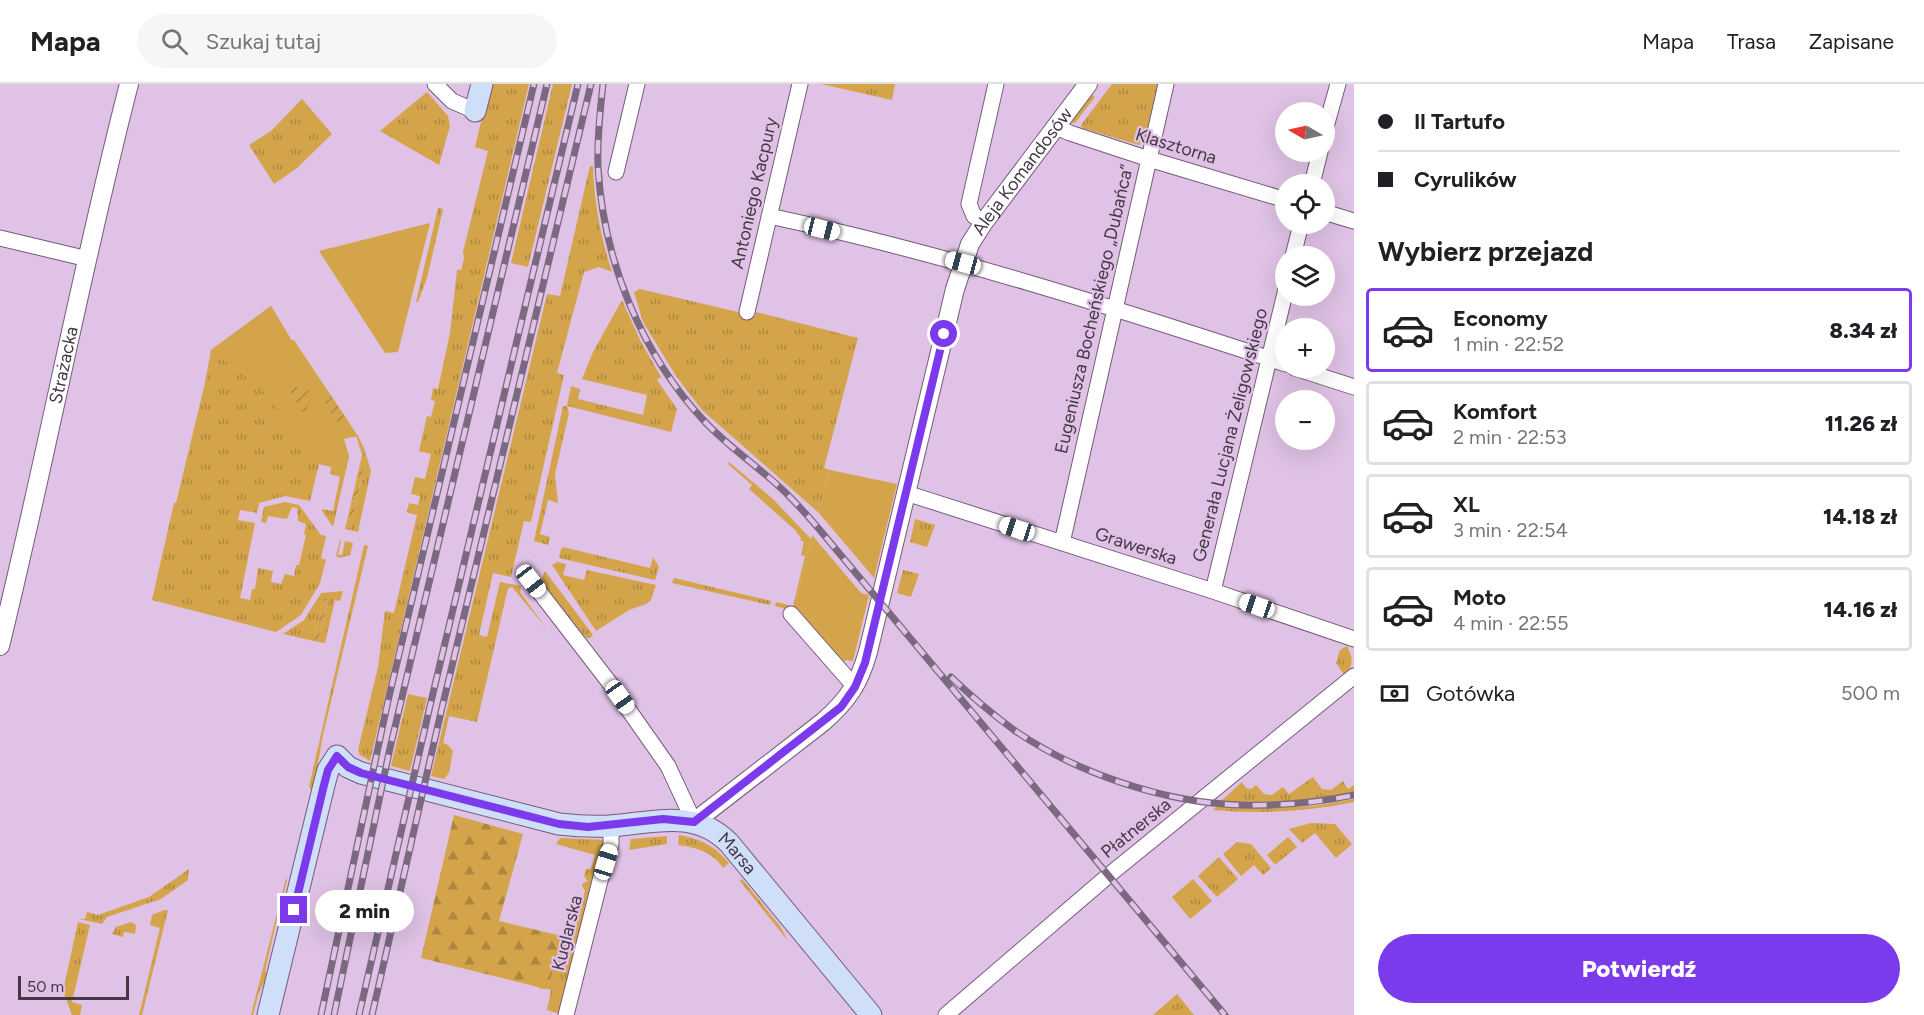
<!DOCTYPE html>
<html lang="pl">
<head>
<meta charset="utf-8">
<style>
	body { margin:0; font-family:Figtree,sans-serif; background:#f6f6f6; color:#202124; height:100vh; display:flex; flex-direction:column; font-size:22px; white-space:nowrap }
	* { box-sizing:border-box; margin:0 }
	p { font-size:20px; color:#757577 }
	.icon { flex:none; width:33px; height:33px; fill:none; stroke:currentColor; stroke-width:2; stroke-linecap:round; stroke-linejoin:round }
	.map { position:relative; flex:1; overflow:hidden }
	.details { display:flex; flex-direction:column; background:#fff; width:570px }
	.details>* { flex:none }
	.hud { display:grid; align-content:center; height:132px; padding:0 24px; background:#fff }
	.needle { width:39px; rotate:279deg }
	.tools { position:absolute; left:1275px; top:18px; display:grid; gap:12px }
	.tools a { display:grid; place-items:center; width:60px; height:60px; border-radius:50%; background:#fff; box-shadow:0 6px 24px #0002; font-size:30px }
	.scale { position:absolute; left:18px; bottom:15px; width:111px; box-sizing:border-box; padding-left:6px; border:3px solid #443846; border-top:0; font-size:16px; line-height:21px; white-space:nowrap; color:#443846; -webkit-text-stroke:4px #dfc2e5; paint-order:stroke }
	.end { position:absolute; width:27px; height:27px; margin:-14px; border:8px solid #7c3aed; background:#fff; box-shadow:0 0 0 3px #fff }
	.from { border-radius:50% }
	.bubble { position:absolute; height:42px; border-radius:21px; background:#fff; box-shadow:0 6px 24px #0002; font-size:20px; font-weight:800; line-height:42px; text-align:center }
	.car { position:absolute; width:18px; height:36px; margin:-18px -9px; border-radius:8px; box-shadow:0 0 4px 2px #0007; background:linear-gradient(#fff 24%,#345 0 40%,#fff 0 76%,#345 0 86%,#fff 0) }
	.hud b { display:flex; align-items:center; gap:21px; height:57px; font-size:22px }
	.hud b+b { border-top:2px solid #e0e0e0 }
	.hud i { width:15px; height:15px; background:#202124 }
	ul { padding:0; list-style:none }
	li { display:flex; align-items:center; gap:18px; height:84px; margin:0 12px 9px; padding:0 12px; border:3px solid #e0e0e0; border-radius:6px }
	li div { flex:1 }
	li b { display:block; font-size:22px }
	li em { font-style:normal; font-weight:800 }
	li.current { border-color:#7c3aed }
	li>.icon { width:54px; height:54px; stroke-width:1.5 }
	h2 { padding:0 24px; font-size:27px; line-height:72px }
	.pay { display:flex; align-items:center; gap:15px; height:66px; padding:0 24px; font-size:22px }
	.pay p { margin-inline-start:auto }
	.button { display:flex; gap:12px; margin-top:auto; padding:12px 24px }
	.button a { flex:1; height:69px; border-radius:36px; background:#7c3aed; color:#fff; font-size:24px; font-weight:800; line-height:69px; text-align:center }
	header { display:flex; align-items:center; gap:36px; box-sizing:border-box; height:84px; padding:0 30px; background:#fff; border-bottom:2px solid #e0e0e0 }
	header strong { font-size:28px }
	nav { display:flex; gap:33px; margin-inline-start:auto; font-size:21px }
	.search { width:420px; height:54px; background:#f6f6f6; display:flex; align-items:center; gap:15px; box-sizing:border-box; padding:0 21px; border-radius:33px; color:#757577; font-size:22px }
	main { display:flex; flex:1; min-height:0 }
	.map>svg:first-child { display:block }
</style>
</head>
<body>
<header>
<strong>Mapa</strong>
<div class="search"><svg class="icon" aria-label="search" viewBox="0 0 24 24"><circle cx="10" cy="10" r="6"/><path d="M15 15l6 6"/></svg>Szukaj tutaj</div>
<nav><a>Mapa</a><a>Trasa</a><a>Zapisane</a></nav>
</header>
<main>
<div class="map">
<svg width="1354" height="931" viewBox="0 0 1354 931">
	<defs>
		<pattern id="grass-tufts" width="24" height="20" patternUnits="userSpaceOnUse" patternTransform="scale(1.5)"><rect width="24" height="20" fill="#d4a44a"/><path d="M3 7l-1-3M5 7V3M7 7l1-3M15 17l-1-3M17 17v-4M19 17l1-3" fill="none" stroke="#ae873f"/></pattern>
		<pattern id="forest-firs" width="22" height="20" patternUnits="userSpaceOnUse" patternTransform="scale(1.5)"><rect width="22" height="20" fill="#d4a44a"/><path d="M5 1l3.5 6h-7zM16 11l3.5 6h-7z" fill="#ae873f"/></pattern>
		<pattern id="garden-furrows" width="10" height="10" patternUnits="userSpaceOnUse" patternTransform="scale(1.5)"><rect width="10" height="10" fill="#d4a44a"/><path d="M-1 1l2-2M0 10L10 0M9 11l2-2" fill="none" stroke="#ae873f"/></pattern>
	</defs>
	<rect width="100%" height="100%" fill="#dfc2e5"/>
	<path fill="url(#grass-tufts)" d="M490,0h39l-159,677 -10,-6 -2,-5 20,-83 7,-56 9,2 23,-98 -9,-2 -1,-2 2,-8 9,2 2,-9 -9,-2 4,-17 10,2 6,-25 -12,-3 8,-35 4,1 4,-16 -4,-1 2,-12 5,1 12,-56 7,-63h4l3,-11 -1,-7 25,-101 -13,-4z
		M553,0h19l-44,183 -17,-4z
		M821,0h74l-3,16z
		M1112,0h47l-13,53h-2l-5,8 -57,-17 -1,-3z
		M427,8l21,24 2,10 -11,39 -59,-34z
		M1090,9l5,4 -20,26h-4l-1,-3z
		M302,15l30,35 -35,34 -23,16 -25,-39 22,-14z
		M590,82h3c1,36 8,72 19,106l-13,-5 -15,5 -27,101 7,2 -33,147 -7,-1 -13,56 -18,-4 -14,62 8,2 13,-55 21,4 -1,6 26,36 -34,-41 -4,1 -31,134 -28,-6 -6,27 5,2 5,6 -4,22 -5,6 -13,-3 116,-482 13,2z
		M438,124l5,1 -16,69 -9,24h-2z
		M640,205l115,27 1,-4 102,26 -34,130 6,2 -11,43 -117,-103 -26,-34 -33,-54 -9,-30z
		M622,216l18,40 21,37 -4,3 20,29 -6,23 -104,-26 2,7 -14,61 3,29 -10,-3 -8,34 10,3 -2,8 -14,-4 29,-135h4l4,-20 9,3 -2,10 65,16 4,-20 -65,-16 11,-27z
		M271,222l21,35 2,-1 55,116 -16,71 -11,-16v-2l11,2 7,-34 -10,-3 1,-7 -12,-3 -9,37 -25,-5 -26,7 -2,10 -17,-3 -2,10 17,3 -15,75 10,2 2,-11h3l3,-21 15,3 -2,11 10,2 4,-10 9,2 2,-11h3l7,-30 -2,-1 2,-10 -8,-3 -1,-13 -5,-1 -5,12 -19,-3 -2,7 -5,-1 3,-15 21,-5 14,3 22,30 5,1 -5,22 5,2 -6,23 -19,32 -25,17 -124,-32 22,-97h2l29,-120 6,-33z
		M356,351l2,1 6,12 7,23 -13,61 -8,-2 16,-72 -5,-14 2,11 -17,74h-1l17,-74z
		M729,378l44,37 38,40 -18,72 -18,-5 1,-4 17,4 12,-50 -4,-1 3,-14 -4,-1 1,-2 -6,-8 -46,-41 3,-4 -24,-21z
		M915,435l20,6 -8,22 -17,-5z
		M340,456h1l-3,15h4l3,-14 8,2 -3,12 -10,3 -4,-2z
		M364,461l4,1 -45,189 -10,56 -4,-4z
		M563,463l87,21 3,-11 6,10 -4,13 -96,-22 2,-9z
		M557,478l9,2 -3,11 21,5 3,-10 69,15 -5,15 -5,4 -17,6 -33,21 -44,-66z
		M903,486l16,4 -8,23 -14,-4z
		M545,487l48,64 -3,3h-3c-10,-11 -44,-45 -45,-58 0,-4 2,-6 3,-9z
		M674,494l97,23 -1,4 -98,-22z
		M343,507l-3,10 -5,-1 -10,43 -7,-1 10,-42 -4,-2 -10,43 -31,-7 21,-14 17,-27z
		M1347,562c6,11 7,20 -2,30l-9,-13 4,-13z
		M408,610l19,4 -17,73 -19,-5z
		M1313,693l9,12 9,1 12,-9 5,8 6,-4v8c-43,12 -90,13 -134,9l22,-20 4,6 5,1 5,-4 8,9 8,1 11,-8 6,7z
		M1354,715v3c-47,10 -94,12 -141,8l4,-4 45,2 52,-2z
		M1311,739l24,1 17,20 -16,14 -21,-25 -13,10 -13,-14z
		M679,751c22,4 36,11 50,28l-6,5c-10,-16 -28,-21 -45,-23z
		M667,752v8l-38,6 2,-11z
		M1288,753l9,10 -22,18 -8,-10z
		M560,754l45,2 -45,174 -13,-4 4,-20 -3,-1 14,-53 11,2 12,-48 -3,-4 1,-3 5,-2 -4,-5 2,-7h5l4,-14 -39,-11z
		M1237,758l14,2 20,24 -8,7 -9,-10 -13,11 -18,-22z
		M1219,773l19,22 -21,18 -19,-21z
		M189,785l-1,11 -27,19 -54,18 -5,7 -23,-5h6l2,-7 11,3 51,-18z
		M286,794l1,2 -6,26 3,6 -6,3 -13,56 3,4 -9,17 -6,23h-2z
		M742,795l38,47 8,15 -48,-60z
		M1193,795l19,22 -22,18 -18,-22z
		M164,826h4l-26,105h-3l21,-87 -10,-3 2,-10z
		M78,838l12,3 -18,77 10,3 -2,10h-8l-9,-24z
		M131,838l5,3 -1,9 -11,-2 -1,5 -11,-3 4,-7z
		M1177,910l17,21h-41z"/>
	<path fill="url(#forest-firs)" d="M454,731l69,19 -24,87 63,15 -14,53h-7l-3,-2 -117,-29z"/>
	<path fill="#d4a44a" d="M430,139l-32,129 -13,1 -66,-102z
		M271,222l21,35 2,-1 64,96 -14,3 5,17 -3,14 -27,-6v-4l-60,-74 -48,-36z
		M830,386l67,14 -23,94 -55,-65z
		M812,451l49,58 8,2 -16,66 -7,-1 -3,2 -50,-51z"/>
	<path fill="url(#garden-furrows)" d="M287,303h19l6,9 -8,18z
		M328,308l20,29 -8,6 -15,-25 5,-3 -4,-5z
		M360,360h1l5,14 -16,72 -4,-1 17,-74z
		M324,514l4,1 -10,43 -4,-1z"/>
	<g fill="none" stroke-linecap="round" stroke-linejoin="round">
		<defs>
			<path id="minor" d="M435,0l17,17 23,10
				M1056,43l14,6 79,26 137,41
				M1324,50l14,-50
				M616,88l21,-88
				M1312,100l8,-32
				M1324,128l30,9
				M769,132c175,37 346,92 517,148
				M984,138l-10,-6 -5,-12 27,-120
				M0,154l88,21
				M1293,172l8,-32
				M747,228l53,-228
				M1295,284l59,19
				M906,409l307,98 141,48
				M1062,459l104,-459
				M531,497l78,101 59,84 26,56
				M1213,507l73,-302
				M791,530l64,73
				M566,931l35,-138 10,-33v-18
				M946,931l163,-140 245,-199"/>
			<g id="tertiary">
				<path id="s1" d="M0,562c46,-187 81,-376 129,-562"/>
				<path id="s2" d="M694,738l129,-100c24,-21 36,-38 45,-70l87,-363 15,-45 14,-22 104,-138"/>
			</g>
			<g id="secondary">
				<path d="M475,27l7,-27"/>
				<path id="s3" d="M268,931l56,-230 4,-15 9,-14 11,11 13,6 198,51c17,2 33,3 51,2 43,-3 84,-18 119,17l142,172"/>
			</g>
		</defs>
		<use href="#minor" stroke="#745b79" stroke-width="17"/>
		<use href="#tertiary" stroke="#745b79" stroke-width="20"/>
		<use href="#secondary" stroke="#745b79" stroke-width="23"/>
		<use href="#minor" stroke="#fff" stroke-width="15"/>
		<use href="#tertiary" stroke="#fff" stroke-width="18"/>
		<use href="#secondary" stroke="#d0dff9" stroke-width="21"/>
		<defs>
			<path id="rail" d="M603,0c-3,27 -6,55 -5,82 5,94 43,188 108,257 24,25 54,45 79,69 12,12 23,24 34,37l406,486
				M951,593c20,19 41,37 63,53 62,43 151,73 227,75 38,1 75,-2 113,-10
				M321,931l67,-314 146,-617
				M334,931l56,-267 157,-664
				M359,931l71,-309 148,-622
				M372,931l69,-303 150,-628"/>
		</defs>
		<use href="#rail" stroke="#7b697f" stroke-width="7"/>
		<use href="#rail" stroke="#dfc2e5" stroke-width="4.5" stroke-dasharray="14" stroke-linecap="butt"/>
	</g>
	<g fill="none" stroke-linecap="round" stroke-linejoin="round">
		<path stroke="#7c3aed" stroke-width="8" d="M294,826l30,-125 4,-15 9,-14 11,11 13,6 198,51 29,3 75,-8 31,3 147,-115 14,-20 10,-24 79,-329"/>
	</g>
	<g text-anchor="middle" stroke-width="4.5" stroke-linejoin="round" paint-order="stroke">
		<g font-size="18" fill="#443846" stroke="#dfc2e5">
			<text transform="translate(1176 62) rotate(17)" y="6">Klasztorna</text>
			<text dy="6" stroke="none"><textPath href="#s2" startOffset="758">Aleja Komandosów</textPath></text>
			<text transform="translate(754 109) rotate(-77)" y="6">Antoniego Kacpury</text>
			<text transform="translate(1094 225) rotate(-77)" y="6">Eugeniusza Bocheńskiego „Dubańca”</text>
			<text dy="6" stroke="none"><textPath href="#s1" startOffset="288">Strażacka</textPath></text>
			<text transform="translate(1230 351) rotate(-76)" y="6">Generała Lucjana Żeligowskiego</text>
			<text transform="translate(1136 462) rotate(18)" y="6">Grawerska</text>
			<text transform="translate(1136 744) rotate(-39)" y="6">Płatnerska</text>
			<text dy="6" stroke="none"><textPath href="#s3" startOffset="693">Marsa</textPath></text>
			<text transform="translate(567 849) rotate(-76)" y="6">Kuglarska</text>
		</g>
	</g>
</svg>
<div class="tools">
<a><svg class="needle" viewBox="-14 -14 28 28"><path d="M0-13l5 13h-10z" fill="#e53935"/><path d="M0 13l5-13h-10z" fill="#757577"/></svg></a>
<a><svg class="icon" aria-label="locate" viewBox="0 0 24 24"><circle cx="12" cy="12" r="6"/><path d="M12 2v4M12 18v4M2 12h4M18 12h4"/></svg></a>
<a><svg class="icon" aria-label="layers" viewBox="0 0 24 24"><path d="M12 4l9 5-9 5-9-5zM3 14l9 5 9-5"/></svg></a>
<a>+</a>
<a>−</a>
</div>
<div class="scale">50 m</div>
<i class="end from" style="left:944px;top:250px"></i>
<i class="end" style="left:294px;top:826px"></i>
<div class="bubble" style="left:315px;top:806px;width:99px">2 min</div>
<i class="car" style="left:822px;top:145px;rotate:104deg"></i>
<i class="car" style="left:963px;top:179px;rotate:285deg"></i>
<i class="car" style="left:1017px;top:445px;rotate:288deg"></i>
<i class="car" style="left:531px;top:497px;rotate:142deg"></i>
<i class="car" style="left:1257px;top:522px;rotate:289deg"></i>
<i class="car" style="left:620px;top:613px;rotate:145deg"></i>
<i class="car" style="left:606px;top:778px;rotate:17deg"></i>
</div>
<section class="details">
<div class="hud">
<b><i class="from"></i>Il Tartufo</b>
<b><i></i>Cyrulików</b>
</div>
<h2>Wybierz przejazd</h2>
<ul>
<li class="current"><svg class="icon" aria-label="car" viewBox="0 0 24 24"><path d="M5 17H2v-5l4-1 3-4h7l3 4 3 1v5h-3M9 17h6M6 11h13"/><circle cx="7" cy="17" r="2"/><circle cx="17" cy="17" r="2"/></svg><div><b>Economy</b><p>1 min · 22:52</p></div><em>8.34 zł</em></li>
<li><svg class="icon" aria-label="car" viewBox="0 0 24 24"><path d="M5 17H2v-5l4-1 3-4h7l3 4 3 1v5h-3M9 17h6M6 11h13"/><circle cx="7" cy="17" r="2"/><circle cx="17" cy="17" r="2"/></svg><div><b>Komfort</b><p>2 min · 22:53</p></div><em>11.26 zł</em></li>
<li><svg class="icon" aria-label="car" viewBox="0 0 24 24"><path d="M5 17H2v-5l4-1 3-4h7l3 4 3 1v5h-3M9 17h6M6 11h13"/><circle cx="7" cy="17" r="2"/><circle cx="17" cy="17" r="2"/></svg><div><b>XL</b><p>3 min · 22:54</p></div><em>14.18 zł</em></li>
<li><svg class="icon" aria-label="car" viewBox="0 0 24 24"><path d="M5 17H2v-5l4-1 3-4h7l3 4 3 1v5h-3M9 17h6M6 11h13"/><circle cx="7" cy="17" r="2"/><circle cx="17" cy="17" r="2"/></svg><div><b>Moto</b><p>4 min · 22:55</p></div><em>14.16 zł</em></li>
</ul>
<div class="pay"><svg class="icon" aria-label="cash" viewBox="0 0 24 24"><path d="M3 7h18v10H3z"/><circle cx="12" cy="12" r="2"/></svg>Gotówka<p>500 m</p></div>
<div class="button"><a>Potwierdź</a></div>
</section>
</main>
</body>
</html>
